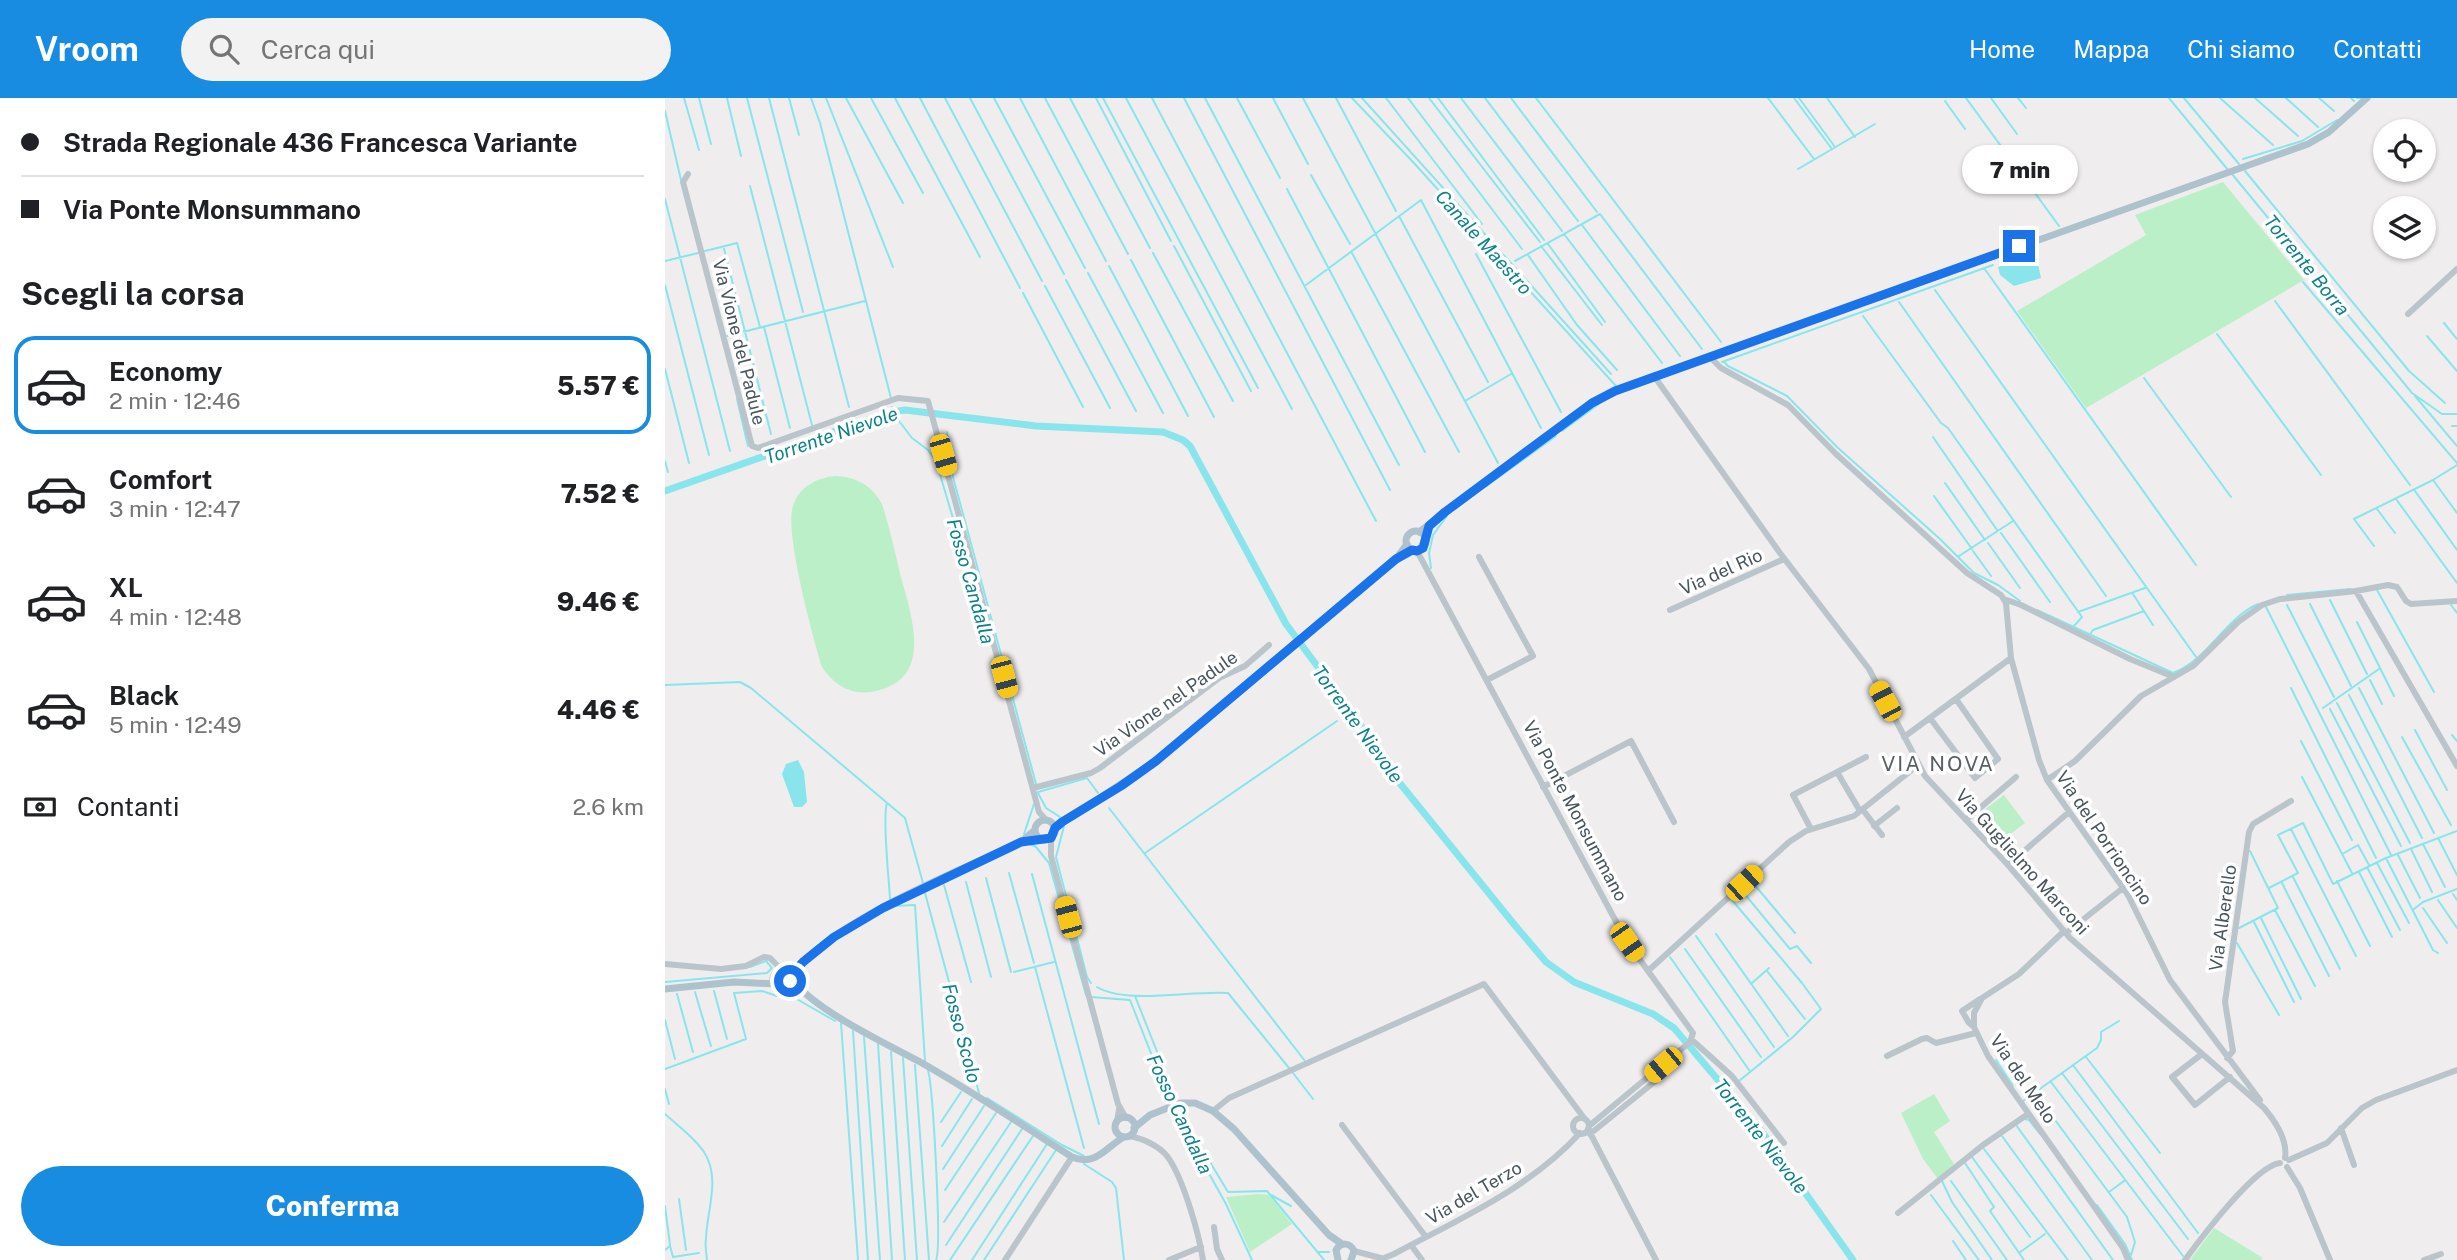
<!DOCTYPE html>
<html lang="it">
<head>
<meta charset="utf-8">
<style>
	body { margin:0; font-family:"Public Sans",sans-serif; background:#f2f2f2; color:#202124; height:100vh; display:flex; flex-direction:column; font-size:26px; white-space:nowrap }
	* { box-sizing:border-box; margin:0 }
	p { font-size:23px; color:#757577 }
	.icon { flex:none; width:38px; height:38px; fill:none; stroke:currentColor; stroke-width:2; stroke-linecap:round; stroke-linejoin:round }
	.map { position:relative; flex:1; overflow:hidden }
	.details { display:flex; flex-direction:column; background:#fff; width:665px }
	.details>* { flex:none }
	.hud { display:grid; align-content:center; height:154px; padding:0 21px; background:#fff }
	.buttons { position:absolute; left:1708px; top:21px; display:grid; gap:14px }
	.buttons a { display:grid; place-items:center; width:63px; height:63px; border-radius:50%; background:#fff; box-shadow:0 2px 5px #0004; font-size:35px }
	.end { position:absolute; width:32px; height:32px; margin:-16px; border:9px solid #1a73e8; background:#fff; box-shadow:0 0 0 4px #fff }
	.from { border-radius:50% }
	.bubble { position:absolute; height:49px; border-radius:24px; background:#fff; box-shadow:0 2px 5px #0004; font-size:23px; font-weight:800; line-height:49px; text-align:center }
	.car { position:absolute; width:21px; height:42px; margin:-21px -10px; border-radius:9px; box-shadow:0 0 5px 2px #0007; background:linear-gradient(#f5c518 24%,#345 0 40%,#f5c518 0 76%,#345 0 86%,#f5c518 0) }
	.hud b { display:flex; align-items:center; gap:24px; height:66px; font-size:26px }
	.hud b+b { border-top:2px solid #e0e0e0 }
	.hud i { width:18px; height:18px; background:#202124 }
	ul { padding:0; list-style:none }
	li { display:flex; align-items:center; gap:21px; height:98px; margin:0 14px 10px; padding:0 7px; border:4px solid transparent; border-radius:21px }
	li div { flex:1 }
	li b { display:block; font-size:26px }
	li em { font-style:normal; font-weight:800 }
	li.active { border-color:#188ce0 }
	li>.icon { width:63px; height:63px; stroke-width:1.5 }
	h2 { padding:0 21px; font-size:32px; line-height:84px }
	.pay { display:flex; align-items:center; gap:18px; height:77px; padding:0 21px; font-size:26px }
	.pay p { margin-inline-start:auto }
	.cta { display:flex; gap:14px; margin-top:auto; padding:14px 21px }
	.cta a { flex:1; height:80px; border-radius:42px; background:#188ce0; color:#fff; font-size:28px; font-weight:800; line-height:80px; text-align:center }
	header { display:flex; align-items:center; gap:42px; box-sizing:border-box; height:98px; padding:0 35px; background:#188ce0; color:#fff }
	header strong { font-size:33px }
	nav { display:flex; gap:38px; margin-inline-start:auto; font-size:24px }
	.search { width:490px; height:63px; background:#f2f2f2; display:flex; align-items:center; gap:18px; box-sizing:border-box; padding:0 24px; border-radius:38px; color:#757577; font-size:26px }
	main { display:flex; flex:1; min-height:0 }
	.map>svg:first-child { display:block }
</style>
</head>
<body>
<header>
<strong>Vroom</strong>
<div class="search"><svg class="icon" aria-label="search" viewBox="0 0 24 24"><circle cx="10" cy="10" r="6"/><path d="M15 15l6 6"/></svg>Cerca qui</div>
<nav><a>Home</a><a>Mappa</a><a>Chi siamo</a><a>Contatti</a></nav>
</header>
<main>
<section class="details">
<div class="hud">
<b><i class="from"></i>Strada Regionale 436 Francesca Variante</b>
<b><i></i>Via Ponte Monsummano</b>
</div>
<h2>Scegli la corsa</h2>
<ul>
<li class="active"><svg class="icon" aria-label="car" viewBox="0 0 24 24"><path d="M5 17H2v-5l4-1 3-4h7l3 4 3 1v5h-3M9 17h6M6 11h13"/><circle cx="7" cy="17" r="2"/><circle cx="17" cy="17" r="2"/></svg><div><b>Economy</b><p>2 min · 12:46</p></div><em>5.57 €</em></li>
<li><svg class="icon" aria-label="car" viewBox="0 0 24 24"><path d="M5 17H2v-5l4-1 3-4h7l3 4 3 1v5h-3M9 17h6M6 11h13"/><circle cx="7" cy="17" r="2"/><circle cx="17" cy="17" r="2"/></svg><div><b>Comfort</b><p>3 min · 12:47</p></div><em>7.52 €</em></li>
<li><svg class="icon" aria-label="car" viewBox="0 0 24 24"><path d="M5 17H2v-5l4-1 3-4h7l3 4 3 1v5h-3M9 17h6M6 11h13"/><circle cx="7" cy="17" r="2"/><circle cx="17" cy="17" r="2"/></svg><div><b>XL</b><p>4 min · 12:48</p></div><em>9.46 €</em></li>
<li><svg class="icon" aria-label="car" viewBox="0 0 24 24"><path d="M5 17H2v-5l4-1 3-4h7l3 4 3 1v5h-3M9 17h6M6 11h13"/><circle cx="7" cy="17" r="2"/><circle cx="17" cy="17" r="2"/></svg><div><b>Black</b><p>5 min · 12:49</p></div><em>4.46 €</em></li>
</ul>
<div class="pay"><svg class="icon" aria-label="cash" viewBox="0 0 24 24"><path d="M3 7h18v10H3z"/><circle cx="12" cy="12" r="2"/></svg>Contanti<p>2.6 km</p></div>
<div class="cta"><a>Conferma</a></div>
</section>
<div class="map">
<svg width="1792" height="1162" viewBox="0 0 1792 1162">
	<rect width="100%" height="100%" fill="#f0edee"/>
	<path fill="#bbefc8" d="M1558,84l81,98 -218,128 -69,-97 129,-76 -11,-20z
		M170,378c21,1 37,9 47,28 8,24 13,49 19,73 11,41 34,105 -30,115 -21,3 -38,-8 -49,-25 -9,-29 -38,-136 -29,-161 6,-19 23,-28 42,-30z
		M1339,697l21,28 -20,15 -21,-28z
		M1269,996l16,27 -16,11 20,32 -16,15 -15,-20 -22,-46z
		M594,1096l10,1 23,29 -42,28 -24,-55z
		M1549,1130l49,30 -2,2h-71z"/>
	<path fill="#88e5ec" d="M1367,157l6,9 3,14 -27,8 -14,-11 -2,-8z
		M133,662l6,12 3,30 -5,5h-8l-12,-33 4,-10z"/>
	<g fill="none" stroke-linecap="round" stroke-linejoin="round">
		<path stroke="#88e5ec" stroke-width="2" d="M19,0l15,52
			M34,0l12,46
			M62,0l14,58
			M82,0l56,214
			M104,0l80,309
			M124,0l10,37
			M146,0l9,25 71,275
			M161,0l67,169
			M181,0l57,105
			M206,0l52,95
			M230,0l85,159
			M255,0l100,190
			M280,0l97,183
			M305,0l94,176
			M329,0l91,170
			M355,0l86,163
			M380,0l83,156
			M405,0l80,150
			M431,0l75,143
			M438,0l155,290
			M461,0l166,311
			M487,0l224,423
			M519,0l206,392
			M540,0l194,367
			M572,0l43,80
			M608,0l35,66
			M638,0l195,365
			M671,0l60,113
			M687,0l61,64 203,224
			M697,0l249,276
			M721,0l96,126
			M743,0l114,151
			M764,0l111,144
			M773,0l106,142
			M796,0l101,133
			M820,0l93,123
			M846,0l86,114
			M871,0l185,244
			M1103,0l46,61
			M1129,0l38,51
			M1134,0l36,49
			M1162,0l28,39
			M1301,0l93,128
			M1326,0l26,36
			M1353,0l8,10
			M1504,0l59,72
			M1519,0l55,66
			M1555,0l53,47
			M1590,0l43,38
			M1621,0l32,29
			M1654,0l15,13
			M1686,0l3,3
			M1692,0h4
			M1280,3l20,28
			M0,13l16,69
			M1578,61l59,-18 35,-21
			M1133,71l77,-45
			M1580,73l164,200 36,32
			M1567,76l180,219 30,21h15
			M646,77l39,69
			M85,88l62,239
			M622,91l138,263
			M0,101l65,252
			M734,118l89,166
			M917,127l98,131
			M899,136l98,129
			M883,146l57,78
			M509,148l77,145
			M876,148l61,79
			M59,151l47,185
			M40,153l32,-8 23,84
			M488,155l80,148
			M687,155l107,199
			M811,156l85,158
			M863,157l49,70 40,45
			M466,162l83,157
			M0,163l33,-8
			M850,163l85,-47 102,135
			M444,168l79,150
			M1319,170l212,297
			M423,175l75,140
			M401,182l70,131
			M1638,184l154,181
			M0,187l44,170
			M641,187l115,-85 120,228
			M380,188l65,122
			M1270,192l261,367
			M358,195l60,114
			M1610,203l135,184
			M1234,204l207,294
			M1198,218l78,107 7,5 134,189 -8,9
			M1779,225l13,16
			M99,229l26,101
			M1552,236l104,141
			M62,238l138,-35
			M1762,238l30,35
			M1057,264l271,-97
			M1059,264l4,4 59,30 50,51 103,92 34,34 24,12 22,16
			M0,271l24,94
			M1479,280l87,119
			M1750,298l42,50
			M72,301l11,47
			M800,303l46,-27
			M227,309l4,9
			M234,323l13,17 16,12 8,11 51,172
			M1787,328h5
			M897,333l41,-30
			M282,334l6,45 83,307
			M1268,339l64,93
			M0,363l3,11
			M1768,382l24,33
			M1280,385l40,57
			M820,389l71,-51
			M1750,393l42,59
			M1269,398l38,53
			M1731,401l61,84
			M1712,411l18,24
			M1336,435l49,69
			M1323,445l32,45
			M1709,448l-20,-27 79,-39 24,-15
			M1308,453l18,25
			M1294,458l54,-35
			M766,470l-2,-15 4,-18 14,-19
			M1712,492l57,102
			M1468,496l20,31
			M1622,497l63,-6
			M1665,502l37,74
			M1645,506l41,82
			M1622,507l47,92
			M1786,507l6,8
			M1601,509l125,248
			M1372,512l136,63c35,-13 51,-54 85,-69
			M1413,514l67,-24
			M1692,524l37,74
			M1426,535l2,-3 51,-19
			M1705,582l12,24
			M0,587l75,-3 11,6 154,130 18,65
			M1626,590l85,170
			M1694,590l75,145
			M1684,597l73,143
			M1672,605l73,140
			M1658,610l56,-39
			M1665,611l71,137
			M1750,632l32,60
			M1787,637l5,6
			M1737,639l49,88
			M1636,643l51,99
			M1637,679l50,96
			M373,694l49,-14 11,15
			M373,695l8,15 14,9
			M222,705c-5,14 2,76 3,96
			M444,710l196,253
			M399,728l-8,31 31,120 4,6
			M1626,731l65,127
			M359,736l10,-30
			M1773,740l19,37
			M363,745l8,4 13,16 37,132
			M1758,746l22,43
			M1746,751l21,43
			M480,755l192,-132
			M1679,755l14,-8 11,20
			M1733,757l22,43
			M1722,762l46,90 5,3
			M1712,765l32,60
			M1703,771l32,61
			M1694,774l33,65
			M344,775l25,90
			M367,776l67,250
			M1628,779l47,92
			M321,780l25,94
			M1672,783l33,65
			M301,784l25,95
			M1088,785l42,50
			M1617,785l47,93
			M279,787l27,97
			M1604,790l29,-15 -20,-38 25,-12 30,61 53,-26 71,-27
			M1078,794l47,57 7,-3 14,17
			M260,795l54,200
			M1788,796l4,6
			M1773,802l19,28
			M227,808l23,-1 10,156
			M1758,810l24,35
			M1749,811l9,-7 34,-13
			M1610,812l40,76
			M1596,820l40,81
			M1589,824l40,80
			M1574,830l39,-20 -28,-57
			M1051,836l72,102
			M1031,838l78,111
			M1572,845l42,72
			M1020,851l76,108
			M1005,859l79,113
			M370,869l49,181
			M1102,873l38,48
			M349,874l40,-10
			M0,884l102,-9 5,-5 -6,-7 -16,6
			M1087,885l17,-15
			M432,889c30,18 95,3 131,6l61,75
			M49,893l13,48
			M30,894l16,54
			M12,896l16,58
			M470,898l42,106
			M426,899l39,3 41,104
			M0,922l10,39
			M176,925l17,237
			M188,933l15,229
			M199,939l16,223
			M213,946l14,216
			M226,954l14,208
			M1421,959l74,96
			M238,960l14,202
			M1331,962l17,26
			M250,967l14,195
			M1408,967l125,168
			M0,971l81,-30 -12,-46 28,-2 15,5 18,2 40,23
			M263,972c5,18 14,178 8,190
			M628,975l20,26
			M1397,975l126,166
			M1074,983l54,-44 28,-28 -19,-26 -70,-83 29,-27
			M1386,984l132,174
			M0,991l4,15
			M1370,995l92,124 8,25 -4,13
			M322,1000l75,47 22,11
			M1358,1003l74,-53 4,-8v-8l18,-11
			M515,1009l4,12 44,73 39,-1 57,69
			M508,1011l53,95 26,56
			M0,1016c13,12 29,23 39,38 17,26 3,58 2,86 -1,7 0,15 1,22
			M1360,1021l4,1 11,14
			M276,1024l20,-30
			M1351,1027l97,135
			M1337,1038l90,124
			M277,1048l30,-47
			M1319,1051l84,111
			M1307,1059l58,80
			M1300,1065l29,44 -4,4 34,49
			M419,1066l28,18 4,6 8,72
			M278,1071l41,-63
			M1277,1083l10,21 40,58
			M1286,1083l56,79
			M280,1092l51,-77
			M1444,1094l15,-11
			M606,1097l20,11
			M1266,1097l48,65
			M14,1101l7,51
			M1432,1107l28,39 7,16
			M0,1108l5,39
			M279,1124l67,-100
			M1288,1143l13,19
			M281,1147l76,-116
			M0,1152l5,-4 3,11 26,-4
			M654,1154h10
			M1354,1155l26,-19
			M285,1162l83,-124
			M307,1162l75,-116
			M319,1162l72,-110"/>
		<path stroke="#88e5ec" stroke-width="7" d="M0,393l222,-78 18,-3 131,16 127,6 20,8 7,6 96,178 69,93 39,59 119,147 33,39 28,20 79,32 21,14 88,104 91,128"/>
		<path stroke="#b9c5cb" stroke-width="6" d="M23,76l-5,8 69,264 6,2 140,-50 30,3 111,411 7,8
			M1743,216l49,-45
			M1045,259l11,11 67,37 48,49 131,119 34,22 5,8 5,55 28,102 8,20 81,115 42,85 90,120
			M989,278l126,177 89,116 56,107 83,89 62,73 194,170c11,13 24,32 21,50
			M752,453l210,391 66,91 -3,9 -101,84
			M814,459l54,99 -46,24
			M1691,493l101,175
			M1339,501l17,6 109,54 44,18
			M1005,512l114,-51
			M1265,620l45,60 23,-19 -42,-60
			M1239,639l107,-79
			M1172,674l23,39
			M1382,682l28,-19 66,-65 52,-30 45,-44 24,-17 18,-6 76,-8 32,-6 9,2 9,14 5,3 46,-3
			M878,689l88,-46 43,81
			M368,690l58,-15 9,-5 119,-90 26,-12 24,-21
			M1198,712l19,25
			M1301,722l50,-43
			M1209,728l23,-18
			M1146,731l-18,-34 73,-38
			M386,740v18l67,248 8,14
			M1343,767l61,-53
			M1399,833l-45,43 -37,24 -8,15v14l14,29 105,149 30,43 5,12
			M1401,835l57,-45
			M0,866l56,5 25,-3 18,-9 6,1 12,12
			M983,873l141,-129 17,-11 48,-15 64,-51
			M1309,929l-5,-4 -7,-12 18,-12
			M1027,942l40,36 52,67
			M1537,956l-30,23 23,28 35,-28
			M1222,958l35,-17 5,-1 9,5 40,-10
			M1562,960l6,-7 -8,-49 24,-170 4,-8 38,-23
			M548,1013l16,-13 255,-114 100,134
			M908 1028a8 8 0 1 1 16 0a8 8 0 1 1-16 0Z
			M452,1024l2,-13
			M677,1027l84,112
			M1676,1030l13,37
			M923,1031l68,131
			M925,1036l84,-68
			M464,1038c13,2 30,10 38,20 16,21 32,78 36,104
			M1624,1062l38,-17 35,-35 14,-8 81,-30
			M1622,1069l13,21 30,72
			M1233,1115l85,-68 45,-31
			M549,1129l3,22 5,11
			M746,1147l11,15
			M689,1153l27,7
			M340,1162l67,-103
			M504,1162l32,-13
			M714,1162l15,-6c65,-35 135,-65 186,-121
			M1520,1162c16,-22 70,-94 95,-97
			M1759,1162l17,-6"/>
		<path stroke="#adc2cd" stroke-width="7" d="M741 443a10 10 0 1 1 20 0a10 10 0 1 1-20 0Z
			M754,434l173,-129 23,-12 693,-247 21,-12 38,-34
			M370 732a10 10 0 1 1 20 0a10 10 0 1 1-20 0Z
			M389,730l102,-67 240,-202 11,-15
			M108 881a9 9 0 1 1 18 0a9 9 0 1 1-18 0Z
			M125,878c47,-58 163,-102 231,-134l14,-12
			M126,881c27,33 92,63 131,84 51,29 100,62 150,94 24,10 34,-10 52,-20
			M0,891l69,-7 41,2
			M450 1029a10 10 0 1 1 20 0a10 10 0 1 1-20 0Z
			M469,1030l16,-13 30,-12h15l18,8 21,18 95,106 13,9
			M673,1162l-2,-10c5,-8 14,-8 18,1l-3,9"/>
	</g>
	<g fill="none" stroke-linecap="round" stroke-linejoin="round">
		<path stroke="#1a73e8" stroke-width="9" d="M125,883v-5l13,-14 31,-25 49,-29 138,-66 30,-4 4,-10 7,-6 59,-36 35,-25 240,-202 16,-9 5,1 6,-3 6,-22 16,-14 147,-109 23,-12 404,-145"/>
	</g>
	<g text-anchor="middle" stroke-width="7" stroke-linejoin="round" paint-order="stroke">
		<g font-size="18" fill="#46545b" stroke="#fff">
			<text transform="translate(74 244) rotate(76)" y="6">Via Vione del Padule</text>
			<text transform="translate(1056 474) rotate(-24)" y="6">Via del Rio</text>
			<text transform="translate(501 606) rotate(-35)" y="6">Via Vione nel Padule</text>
			<text transform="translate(910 713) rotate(62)" y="6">Via Ponte Monsummano</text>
			<text transform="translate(1439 740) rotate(56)" y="6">Via del Porrioncino</text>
			<text transform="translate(1357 764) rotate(48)" y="6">Via Guglielmo Marconi</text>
			<text transform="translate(1558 820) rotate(-82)" y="6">Via Alberello</text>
			<text transform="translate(1358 981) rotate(56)" y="6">Via del Melo</text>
			<text transform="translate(809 1095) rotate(-30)" y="6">Via del Terzo</text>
		</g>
		<g font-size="19" font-style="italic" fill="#0c828b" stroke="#fff">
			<text transform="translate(819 144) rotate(48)" y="7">Canale Maestro</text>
			<text transform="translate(1642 167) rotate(51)" y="7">Torrente Borra</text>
			<text transform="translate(166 337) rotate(-19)" y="7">Torrente Nievole</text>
			<text transform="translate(306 483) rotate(74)" y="7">Fosso Candalla</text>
			<text transform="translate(693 626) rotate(54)" y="7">Torrente Nievole</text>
			<text transform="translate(297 935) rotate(75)" y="7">Fosso Scolo</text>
			<text transform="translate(515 1016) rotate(65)" y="7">Fosso Candalla</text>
			<text transform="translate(1096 1038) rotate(52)" y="7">Torrente Nievole</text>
		</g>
		<g font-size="21" letter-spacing="2" fill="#5a5f63" stroke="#fff">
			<text x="1273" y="673">VIA NOVA</text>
		</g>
	</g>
</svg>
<div class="buttons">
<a><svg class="icon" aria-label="locate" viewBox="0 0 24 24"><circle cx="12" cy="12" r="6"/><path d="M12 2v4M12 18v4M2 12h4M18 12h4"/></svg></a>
<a><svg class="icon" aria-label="layers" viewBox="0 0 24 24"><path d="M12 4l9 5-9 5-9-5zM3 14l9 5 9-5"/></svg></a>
</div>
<i class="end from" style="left:125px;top:883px"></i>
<i class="end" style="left:1354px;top:148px"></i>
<div class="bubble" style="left:1297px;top:47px;width:116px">7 min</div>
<i class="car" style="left:278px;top:357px;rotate:164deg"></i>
<i class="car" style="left:339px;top:579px;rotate:165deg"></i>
<i class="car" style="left:1220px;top:603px;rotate:332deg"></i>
<i class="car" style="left:1079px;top:785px;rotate:47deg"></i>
<i class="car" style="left:403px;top:819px;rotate:345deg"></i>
<i class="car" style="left:962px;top:844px;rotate:145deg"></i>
<i class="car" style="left:998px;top:967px;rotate:230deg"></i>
</div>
</main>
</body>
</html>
